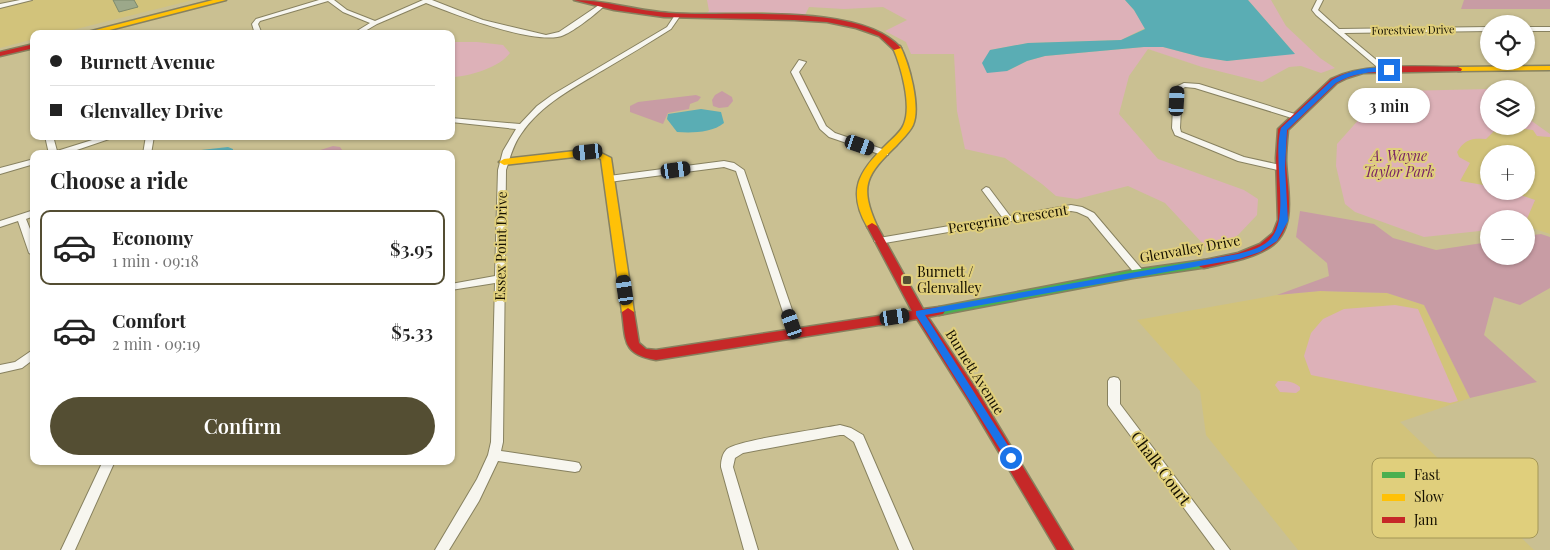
<!DOCTYPE html>
<html lang="en">
<head>
<meta charset="utf-8">
<style>
	body { margin:0; font-family:"Playfair Display",serif; background:#f2f2f2; color:#222; height:100vh; display:flex; flex-direction:column; font-size:19px; white-space:nowrap }
	* { box-sizing:border-box; margin:0 }
	p { font-size:16px; color:#767676 }
	.icon { flex:none; width:28px; height:28px; fill:none; stroke:currentColor; stroke-width:2; stroke-linecap:round; stroke-linejoin:round }
	.map { position:relative; flex:1; overflow:hidden }
	.details { position:absolute; left:30px; top:150px; width:425px; height:315px; display:flex; flex-direction:column; background:#fff; border-radius:10px; box-shadow:0 1px 4px #0004 }
	.details>* { flex:none }
	.hud { position:absolute; left:30px; top:30px; width:425px; height:110px; border-radius:10px; box-shadow:0 1px 4px #0004; display:grid; align-content:center; height:110px; padding:0 20px; background:#fff }
	.buttons { position:absolute; left:1480px; top:15px; display:grid; gap:10px }
	.buttons a { display:grid; place-items:center; width:55px; height:55px; border-radius:50%; background:#fff; box-shadow:0 1px 4px #0004; font-size:25px }
	.end { position:absolute; width:22px; height:22px; margin:-11px; border:6px solid #1a73e8; background:#fff; box-shadow:0 0 0 2px #fff }
	.from { border-radius:50% }
	.bubble { position:absolute; height:35px; border-radius:18px; background:#fff; box-shadow:0 1px 4px #0004; font-size:16px; font-weight:600; line-height:35px; text-align:center }
	.car { position:absolute; width:15px; height:30px; margin:-15px -8px; border-radius:6px; box-shadow:0 0 4px 1px #0007; background:linear-gradient(#222 24%,#8ab4d8 0 40%,#222 0 76%,#8ab4d8 0 86%,#222 0) }
	.hud b { display:flex; align-items:center; gap:18px; height:48px; font-size:19px }
	.hud b+b { border-top:1px solid #e0e0e0 }
	.hud i { width:12px; height:12px; background:#222 }
	ul { padding:0; list-style:none }
	li { display:flex; align-items:center; gap:15px; height:75px; margin:0 10px 8px; padding:0 10px; border:2px solid transparent; border-radius:10px }
	li div { flex:1 }
	li b { display:block; font-size:19px }
	li em { font-style:normal; font-weight:600 }
	li.on { border-color:#544e33 }
	li>.icon { width:45px; height:45px; stroke-width:1.5 }
	h2 { padding:0 20px; font-size:22px; line-height:60px }
	.primary-button { display:flex; gap:10px; margin-top:auto; padding:10px 20px }
	.primary-button a { flex:1; height:58px; border-radius:30px; background:#544e33; color:#fff; font-size:20px; font-weight:600; line-height:58px; text-align:center }
	.map>svg:first-child { display:block }
</style>
</head>
<body>
<div class="map">
<svg width="1550" height="550" viewBox="0 0 1550 550">
	<rect width="100%" height="100%" fill="#cac092"/>
	<path fill="#d2c37b" d="M35,0h158l-137,34h-22v5l-34,9v-41z
		M1510,127l23,3 5,6 12,1v97l-24,-8v-5l9,-21 -26,-9h17v-37h-37v32l-29,-5 -1,-24 -2,-5 5,-8 9,-5h15l10,-10 16,4z
		M1320,291l67,2 37,12 46,93 -70,24 134,128h-236l-92,-115 -6,-44 -63,-71 140,-25z"/>
	<path fill="#ddb1b8" d="M707,0h418l9,10 11,18 -24,12 -93,3 -38,7 17,21 20,-10 18,-5 99,-9h19l38,10 26,4 67,-8 -46,-53h23l15,26 34,32 15,10 -14,5 -20,-7 -12,1 -27,15 -60,-15 -54,-18 -19,27 -10,38 39,45 86,31 14,9 -1,16 -18,19 -11,9 -22,4 -41,-44 -37,-17 -51,13 -21,-3 -14,-12 -37,-26 -40,-9 -8,-38 -3,-57h-43l-5,-12 -21,-11 22,-11 -24,-13 -39,2 -35,-2 -4,8 -42,-3 -56,1 2,-2z
		M451,42h26l26,3 7,8c-10,14 -41,24 -59,24z
		M1489,89v37h37v-9l24,17v3l-13,-1 -4,-6 -22,-3 2,6 -17,-4 -10,10c-13,-2 -22,1 -29,13l2,5 11,6 -10,18 29,5v5h20l26,9 -9,21v-2h-37v11l-65,7 -69,-25 -10,-8 -9,-38 1,-22 41,-46 22,-7z
		M1395,305l23,4 40,92 -8,2 -139,-28 -7,-19 7,-23 12,-14 21,-10z
		M1278,381c8,0 15,0 22,6v3l-4,3 -16,-1 -5,-7z"/>
	<path fill="#c89ca4" d="M1464,0h86v9h-89z
		M722,91l10,6 1,4 -5,6 -9,1 -6,-2 -1,-6 3,-5z
		M696,95l5,2 -3,4 -8,3 -1,5 -21,4 -5,11 -33,-12v-6l8,-4z
		M333,146l7,1 5,7h-78l13,-3 34,1z
		M1300,211l74,13 19,14 43,12 53,-8v14h37v-20l15,-2 9,3v51l-30,17 -26,-8 -10,38 53,47 -67,16 -46,-93 -37,-12 -67,-2 -43,4 52,-19 -2,-13 -31,-26z"/>
	<path fill="#5aadb4" d="M1125,0h123l47,54 -68,7 -26,-4 -38,-10h-19l-99,9 -18,5 -20,10 -20,2 -5,-10 8,-13 38,-7 93,-3 24,-11 -11,-19z
		M701,109l20,3 3,11c-12,10 -33,10 -47,9l-10,-13 1,-5z
		M228,147l5,2v5h-51l1,-2z"/>
	<path fill="#9ca88a" stroke="#7d8a6d" d="M113,0h21l4,7 -19,5z"/>
	<g fill="none" stroke-linecap="round" stroke-linejoin="round">
		<defs>
			<path id="street" d="M20,0h12l-32,8v-4z
				M319,0h15l13,10 28,11 48,-21h9l51,20 63,15 13,-3 40,-27 5,1c-8,8 -30,25 -40,29 -26,12 -110,-21 -138,-32l-49,21 -17,10h-8l18,-11 -27,-11 -15,-11 -68,20 -2,3 4,10h-7l-3,-10 4,-5z
				M1317,0h6l-5,10 21,19 150,-2v4l-145,2 42,35v4h-3l-67,-57 -4,-5z
				M675,15l5,1 -9,13c-22,14 -44,27 -66,40 -30,18 -64,35 -84,65 -8,11 -11,24 -15,36l-3,272 -2,9 74,11 4,1 2,4 -2,4 -4,1 -77,-11 -19,40 -30,49h-14l42,-71 11,-24 3,-13 4,-159 -44,7v-6l44,-8 3,-106 5,-19 13,-22 -65,-7v-4l69,6 17,-18 15,-11 115,-68z
				M1526,27h24v4h-24z
				M799,60l7,2 -7,10 27,54 9,7 53,18v4h-6l-53,-18 -9,-8 -29,-57z
				M1184,83l15,1 99,31 1,2 -4,2 -100,-31 -10,-1 -3,2 -2,39 1,4 63,25 41,9 1,2 -1,2 -3,1 -44,-10 -63,-26 -3,-7 2,-40z
				M45,136h8l4,15 48,-15h13l-53,18h-16z
				M146,136h8l-3,18h-8z
				M34,159v5l-34,10v-6z
				M724,161l10,2 10,7 56,163 -1,3h-8l-55,-165 -12,-4 -115,15 -4,-3 4,-3z
				M986,187l3,1 21,28 61,-11 11,2 12,6 51,60 -1,2h-8l-48,-58 -11,-5 -6,-1 -192,33 -5,-3 5,-3 123,-21 -20,-27z
				M34,210v6l-8,3 8,20v17l-5,-3 -11,-32 -18,6v-6z
				M34,349v10l-12,9 -22,5v-8l15,-3z
				M1114,377l4,1 2,3v23l110,146h-15l-105,-142 -2,-3v-24l2,-3z
				M840,425l11,3 12,7 50,115h-14l-45,-108 -10,-7h-4l-97,18 -8,5 -2,9 25,83h-14l-23,-83c0,-6 1,-13 6,-18 11,-9 94,-20 113,-24z
				M103,461h12l-40,89h-14z"/>
			<path id="fast" d="M1204,260l4,1 2,3 -2,3 -75,11 -194,37 -6,-4 6,-4 194,-37z"/>
			<path id="slow" d="M213,0h13l-132,34h-14z
				M894,46h6c9,17 21,61 13,79 -4,8 -11,14 -17,21 -30,29 -37,40 -19,80l-5,3 -4,-1c-22,-37 -9,-57 19,-84 6,-6 14,-12 17,-20 8,-19 -3,-58 -11,-76z
				M1550,66v4l-92,1 -4,-2 4,-2z
				M593,149l18,9 23,154 -6,4 -6,-4 -21,-153 -9,-4 -88,10 -5,-3 5,-3z"/>
			<path id="jam" d="M574,0c31,0 63,11 95,13 60,5 190,-12 232,35l-7,2 -15,-14 -23,-8 -29,-6 -33,-2 -130,-3 -50,-7z
				M34,44v4l-34,8v-4z
				M1458,67l4,2 -1,2 -98,2 -16,5 -10,5 -49,47c-1,10 -2,20 -2,31 1,29 13,70 -19,88 -19,11 -42,14 -63,19l-4,-1 -2,-3 2,-3 38,-8 22,-9 13,-11 5,-13 -2,-62 2,-29 53,-50c35,-17 88,-12 127,-12z
				M872,223l5,3 46,83 16,-2 4,1 2,3 -2,3 -15,3 50,75 95,158h-16l-89,-150 -51,-81 -261,41c-34,-6 -30,-19 -34,-48l6,-4 6,4 5,31 7,6 10,1 256,-39 -45,-85z"/>
		</defs>
		<use href="#street" stroke="#87815f" stroke-width="2"/>
		<use href="#fast" stroke="#87815f" stroke-width="3"/>
		<use href="#slow" stroke="#87815f" stroke-width="3"/>
		<use href="#jam" stroke="#87815f" stroke-width="3"/>
		<use href="#street" fill="#f7f6ef" fill-rule="evenodd"/>
		<use href="#fast" fill="#4caf50" fill-rule="evenodd"/>
		<use href="#slow" fill="#ffc107" fill-rule="evenodd"/>
		<use href="#jam" fill="#c62828" fill-rule="evenodd"/>
	</g>
	<path fill="#1a73e8" d="M1391,68l-2,3c-19,1 -36,2 -53,12l-49,47 -2,38 3,53 -11,20 -17,11 -21,7 -314,56 89,140v5h-7l-91,-145v-4l322,-57c11,-3 27,-7 34,-17 18,-22 0,-79 9,-109l51,-48c17,-10 39,-14 59,-12z"/>
	<rect fill="#544e33" stroke="#e0cf7c" stroke-width="2" x="902" y="275" width="10" height="10" rx="2.5"/>
	<g text-anchor="middle" stroke-width="4" stroke-linejoin="round" paint-order="stroke">
		<g font-size="11" fill="#151000" stroke="#e0cf7c">
			<text transform="translate(1413 30) rotate(-1)" y="4">Forestview Drive</text>
		</g>
		<g font-size="14" font-style="italic" fill="#782465" stroke="#e0cf7c">
			<text x="1399" y="161">A. Wayne<tspan x="1399" dy="16">Taylor Park</tspan></text>
		</g>
		<g font-size="14" fill="#151000" stroke="#e0cf7c">
			<text transform="translate(1008 219) rotate(-9)" y="5">Peregrine Crescent</text>
			<text transform="translate(501 246) rotate(-89)" y="5">Essex Point Drive</text>
			<text transform="translate(1190 249) rotate(-10)" y="5">Glenvalley Drive</text>
			<text transform="translate(975 372) rotate(58)" y="5">Burnett Avenue</text>
		</g>
		<g font-size="14" fill="#151000" stroke="#e0cf7c" text-anchor="start">
			<text x="917" y="277">Burnett /<tspan x="917" dy="16">Glenvalley</tspan></text>
		</g>
		<g font-size="16" fill="#151000" stroke="#e0cf7c">
			<text transform="translate(1161 468) rotate(53)" y="6">Chalk Court</text>
		</g>
	</g>
	<rect x="1372" y="458" width="166" height="80" rx="8" fill="#e0cf7c" stroke="#a39657" stroke-width="1"/>
	<rect x="1382" y="472" width="23" height="6" fill="#4caf50"/>
	<rect x="1382" y="494" width="23" height="7" fill="#ffc107"/>
	<rect x="1382" y="517" width="23" height="6" fill="#c62828"/>
	<g font-size="14" fill="#151000">
		<text x="1414" y="480">Fast</text>
		<text x="1414" y="502">Slow</text>
		<text x="1414" y="525">Jam</text>
	</g>
</svg>
<div class="buttons">
<a><svg class="icon" aria-label="locate" viewBox="0 0 24 24"><circle cx="12" cy="12" r="6"/><path d="M12 2v4M12 18v4M2 12h4M18 12h4"/></svg></a>
<a><svg class="icon" aria-label="layers" viewBox="0 0 24 24"><path d="M12 4l9 5-9 5-9-5zM3 14l9 5 9-5"/></svg></a>
<a>+</a>
<a>−</a>
</div>
<i class="end from" style="left:1011px;top:458px"></i>
<i class="end" style="left:1389px;top:70px"></i>
<div class="bubble" style="left:1348px;top:88px;width:82px">3 min</div>
<i class="car" style="left:1177px;top:101px;rotate:3deg"></i>
<i class="car" style="left:860px;top:145px;rotate:109deg"></i>
<i class="car" style="left:588px;top:152px;rotate:264deg"></i>
<i class="car" style="left:676px;top:170px;rotate:82deg"></i>
<i class="car" style="left:625px;top:290px;rotate:352deg"></i>
<i class="car" style="left:895px;top:317px;rotate:81deg"></i>
<i class="car" style="left:792px;top:324px;rotate:341deg"></i>
<div class="hud">
<b><i class="from"></i>Burnett Avenue</b>
<b><i></i>Glenvalley Drive</b>
</div>
<section class="details">
<h2>Choose a ride</h2>
<ul>
<li class="on"><svg class="icon" aria-label="car" viewBox="0 0 24 24"><path d="M5 17H2v-5l4-1 3-4h7l3 4 3 1v5h-3M9 17h6M6 11h13"/><circle cx="7" cy="17" r="2"/><circle cx="17" cy="17" r="2"/></svg><div><b>Economy</b><p>1 min · 09:18</p></div><em>$3.95</em></li>
<li><svg class="icon" aria-label="car" viewBox="0 0 24 24"><path d="M5 17H2v-5l4-1 3-4h7l3 4 3 1v5h-3M9 17h6M6 11h13"/><circle cx="7" cy="17" r="2"/><circle cx="17" cy="17" r="2"/></svg><div><b>Comfort</b><p>2 min · 09:19</p></div><em>$5.33</em></li>
</ul>
<div class="primary-button"><a>Confirm</a></div>
</section>
</div>
</body>
</html>
